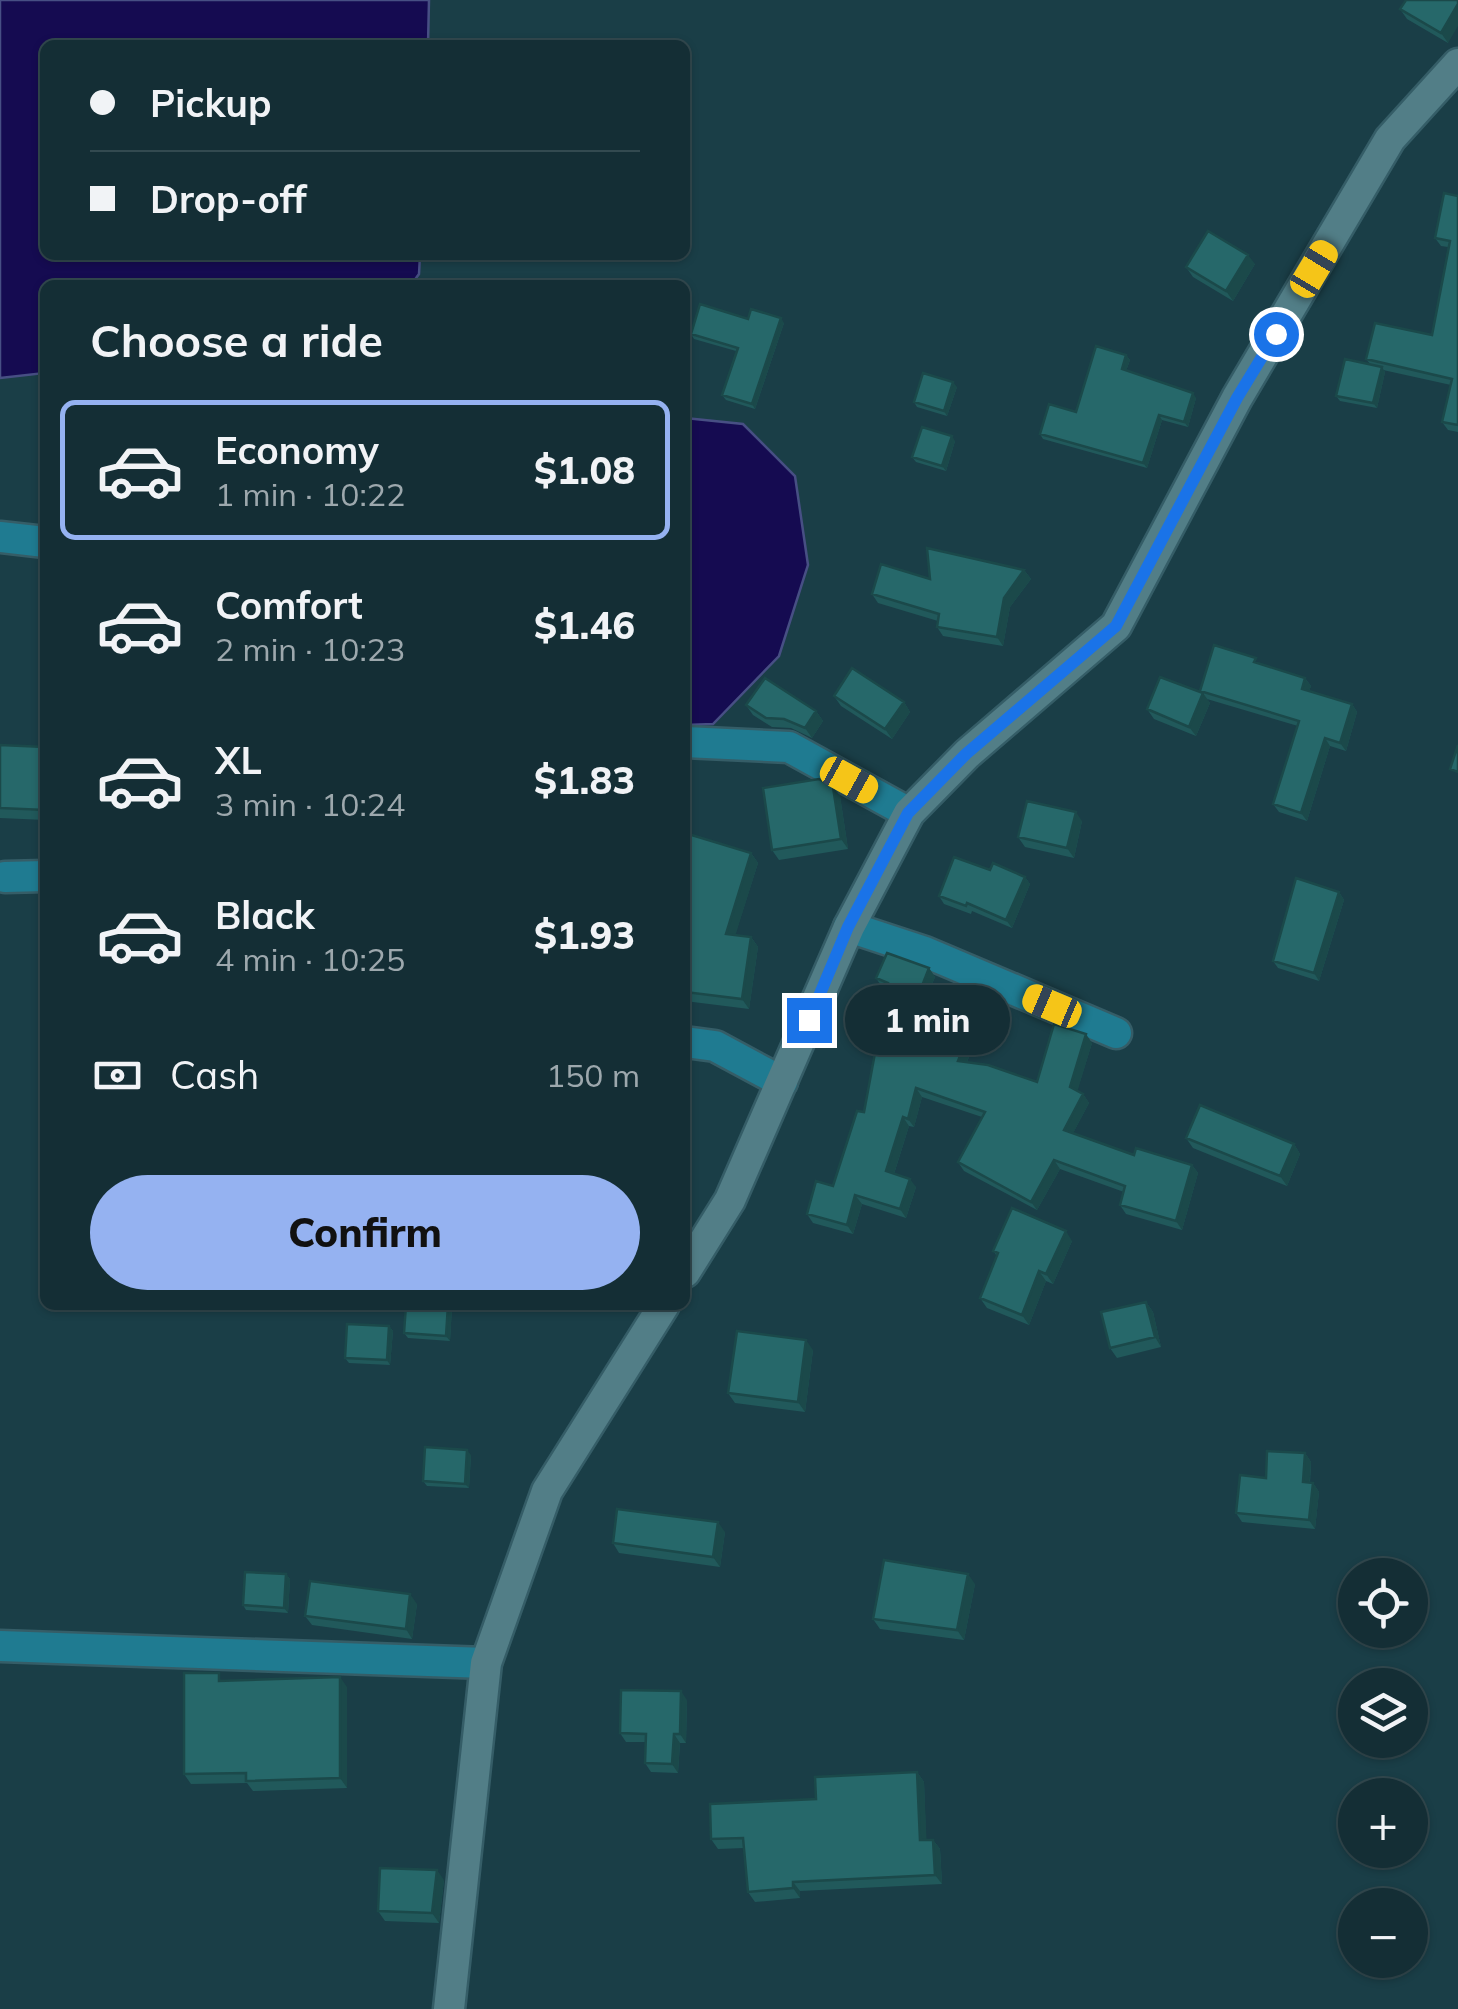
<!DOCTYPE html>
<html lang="en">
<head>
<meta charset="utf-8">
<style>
	body { margin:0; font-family:Mulish,sans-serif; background:#1d363d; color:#f1f3f6; height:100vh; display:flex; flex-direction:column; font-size:38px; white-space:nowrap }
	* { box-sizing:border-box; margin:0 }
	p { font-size:32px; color:#9da8ad }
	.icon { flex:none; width:55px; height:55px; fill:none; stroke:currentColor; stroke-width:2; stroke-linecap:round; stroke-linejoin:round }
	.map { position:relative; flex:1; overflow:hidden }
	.side { position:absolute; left:40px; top:280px; width:650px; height:1030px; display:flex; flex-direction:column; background:#142e35; border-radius:15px; box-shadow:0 2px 8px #0004,0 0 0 2px #334a50 }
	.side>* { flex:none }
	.banner { position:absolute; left:40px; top:40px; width:650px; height:220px; border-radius:15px; box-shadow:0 2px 8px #0004,0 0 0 2px #334a50; display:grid; align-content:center; height:220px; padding:0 50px; background:#142e35 }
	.controls { position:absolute; left:1338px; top:1558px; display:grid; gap:20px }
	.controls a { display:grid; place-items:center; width:90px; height:90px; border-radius:50%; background:#142e35; box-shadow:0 2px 8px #0004,0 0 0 2px #334a50; font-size:50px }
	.end { position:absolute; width:45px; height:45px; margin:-22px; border:12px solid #1a73e8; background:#fff; box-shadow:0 0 0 5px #fff }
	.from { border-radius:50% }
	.bubble { position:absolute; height:70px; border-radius:35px; background:#142e35; box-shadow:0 2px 8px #0004,0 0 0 2px #334a50; font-size:32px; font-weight:800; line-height:70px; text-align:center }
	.car { position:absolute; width:30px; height:60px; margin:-30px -15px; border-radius:12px; box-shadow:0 0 8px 2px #0007; background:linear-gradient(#f5c518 24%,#345 0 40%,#f5c518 0 76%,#345 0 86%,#f5c518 0) }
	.banner b { display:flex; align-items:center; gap:35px; height:95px; font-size:38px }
	.banner b+b { border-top:2px solid #334a50 }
	.banner i { width:25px; height:25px; background:#f1f3f6 }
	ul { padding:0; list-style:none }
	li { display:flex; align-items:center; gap:30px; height:140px; margin:0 20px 15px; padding:0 30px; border:5px solid transparent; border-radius:15px }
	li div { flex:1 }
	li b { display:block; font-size:38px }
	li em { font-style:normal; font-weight:800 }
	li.selected { border-color:#95b2f1 }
	li>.icon { width:90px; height:90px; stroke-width:1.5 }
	h2 { padding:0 50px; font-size:45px; line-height:120px }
	.pay { display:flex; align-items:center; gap:25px; height:110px; padding:0 50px; font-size:38px }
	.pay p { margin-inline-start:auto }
	.button { display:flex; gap:20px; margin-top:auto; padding:20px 50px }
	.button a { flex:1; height:115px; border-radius:60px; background:#95b2f1; color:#111; font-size:40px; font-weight:800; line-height:115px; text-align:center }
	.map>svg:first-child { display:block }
</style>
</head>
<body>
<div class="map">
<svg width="1458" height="2009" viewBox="0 0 1458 2009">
	<rect width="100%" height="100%" fill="#1a3e47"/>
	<path fill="#150b51" stroke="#474f84" stroke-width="2.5" d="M0,0h429l-1,45h-383v210h375l-1,19 -8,11h-366v88l-45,5z
		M685,418l58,6 52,52 13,89 -29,91 -66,68 -28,1z"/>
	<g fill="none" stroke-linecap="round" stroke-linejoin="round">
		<defs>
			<path id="street" d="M0,537l45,5
				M685,742l104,5 120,66
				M5,877l40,-1
				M849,927l76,25 191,81
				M685,1042l30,4 67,36
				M0,1646l486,17"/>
			<path id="secondary" d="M685,1272l45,-72 119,-273 60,-114 58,-59 149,-128 121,-228 153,-259 68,-75
				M449,2009l37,-346 61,-172 117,-186"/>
		</defs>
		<use href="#street" stroke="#355d67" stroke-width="35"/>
		<use href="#secondary" stroke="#355d67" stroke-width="35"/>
		<use href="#street" stroke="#1f7b91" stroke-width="30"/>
		<use href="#secondary" stroke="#527e87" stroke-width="30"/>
	</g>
	<path fill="#21595b" d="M1458,0l-10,43 -41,-24 -7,-10z
		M1458,196v236l-10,-2 -6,-8 9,-37 -68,-15 2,2 -8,36 -37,-7 -4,-5 35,-31 -5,-6 66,-24 16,-88 -7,-1 -6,-8z
		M1255,264l-22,37 -40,-24 -7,-10z
		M748,319l36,4 -29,86 -29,-9 -4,-5 14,-44 -42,-12 -3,-5z
		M1126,355l4,5 -4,11 70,27 -8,29 -26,-7 -15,48 -104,-29 -3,-5 36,-22z
		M957,387l-10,29 -30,-9 -3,-5z
		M955,441l-9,30 -30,-9 -4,-5z
		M1024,570l7,9 -21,28 -7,39 -60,-10 -6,-9 1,-6 -60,-18 -6,-9 58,-15z
		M1259,664l46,14 6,8 -2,5 43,13 5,8 -11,39 -16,-5 -23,75 -28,-9 -6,-8 25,-78 -91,-27 3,4 -14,33 -42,-17 -7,-10 55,-16 -2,-2z
		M834,696l70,6 6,10 -18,27 -51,-33z
		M746,705l70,6 7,10 -11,17 -21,-10 -19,-1 -19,-12z
		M0,745l45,2v73l-45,-2z
		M833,787l7,9 8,53 -69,11 -7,-10z
		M1082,821l-8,37 -49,-11 -7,-10z
		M685,833l66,20 7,10 -23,72 16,2 7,10 -9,62 -64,-8z
		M1025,877l5,7 -18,44 -40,-17 -1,3 -27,-10 -5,-8z
		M1339,892l5,8 -25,81 -41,-13 -5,-7z
		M929,968l6,9 -7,17 49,19 6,9 -16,40 70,20 55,-39 -15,48 6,3 6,9 -16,30 61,22 58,10 6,8 -16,57 -56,-16 -6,-9 4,-13 -64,-23 -23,41 -73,-39 -6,-9 24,-45 -60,-20 -8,30 -5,-1 -15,48 22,13 -10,31 -44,-14 -9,30 -40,-11 -6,-9 26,-28 31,-74 23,-123 -5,-2 -6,-9z
		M1186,1138l108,6 6,10 -13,32 -94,-38z
		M1072,1241l-19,43 -7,-3 -17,44 -42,-17 -7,-10 17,-42 -4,-5z
		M1146,1302l7,10 8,35 -44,11 -7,-10z
		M452,1307l-2,34 -42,-3 -4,-5z
		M389,1326l4,5 -3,34 -41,-2 -4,-5z
		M813,1350l-8,62 -70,-9 -7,-10z
		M1305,1453l6,9 -1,21h3l6,9 -4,37 -73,-7 -6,-9 30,-35z
		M471,1455l-2,33 -42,-2 -4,-5z
		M725,1532l-5,35 -101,-14 -6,-10z
		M286,1574l4,5 -2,34 -42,-3 -3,-5z
		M975,1584l-11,56 -84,-11 -7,-10z
		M417,1604l-5,35 -100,-14 -7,-9z
		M225,1681l122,6v101l-94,3 -6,-8 -56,1 -7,-10z
		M687,1700l-1,43h-6l-2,30 -27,-1 -6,-9v-21h-19l-6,-9z
		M917,1772l7,10 2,58h7l7,9 2,35 -142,7v7l-45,4 -7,-10 -4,-44 -26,1 -7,-10 105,-40z
		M444,1880l-5,43 -54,-2 -7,-10z"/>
	<path fill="#1b494a" d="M1458,4v22l-10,17 -7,-10z
		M1248,255l7,9 -22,37 -7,-10z
		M781,318l3,5 -29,86 -3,-5z
		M1126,355l4,5 -5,14 -3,-5z
		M1382,367l3,5 -8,36 -4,-5z
		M953,382l4,5 -10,29 -3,-5z
		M1193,393l3,5 -8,29 -4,-5z
		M1159,415l3,5 -15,48 -4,-5z
		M952,436l3,5 -9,30 -4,-5z
		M1024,570l7,9 -21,28 -7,39 -6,-9 7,-39z
		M1305,678l6,8 -4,11 -5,-8z
		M1203,693l7,10 -14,33 -7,-9z
		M904,702l6,10 -18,27 -7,-10z
		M1352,704l5,8 -11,39 -6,-8z
		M816,711l7,10 -11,17 -7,-10z
		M1325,738l5,8 -23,75 -6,-8z
		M833,787l7,9 8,53 -7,-10z
		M1076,812l6,9 -8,37 -7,-10z
		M751,853l7,10 -25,80 -7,-9z
		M1025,877l5,7 -18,44 -6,-8z
		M1339,892l5,8 -25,81 -5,-8z
		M751,937l7,10 -9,62 -7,-10z
		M929,968l6,9 -9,22 -6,-8z
		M977,1013l6,9 -19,47 -6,-8z
		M1086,1034l6,9 -16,53 -6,-9z
		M916,1088l6,9 -8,30 -6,-8z
		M1083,1094l6,9 -19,36 -6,-9z
		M903,1117l6,9 -17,54 -6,-9z
		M1294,1144l6,10 -13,32 -7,-10z
		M1054,1160l6,9 -23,41 -6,-8z
		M1192,1165l6,8 -16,57 -6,-9z
		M910,1179l6,8 -10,31 -6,-9z
		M855,1195l7,9 -9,30 -6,-9z
		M1066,1231l6,10 -19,43 -7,-10z
		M1039,1271l7,10 -17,44 -7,-10z
		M1146,1302l7,10 8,35 -6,-10z
		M448,1305l4,2 -2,34 -4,-5z
		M389,1326l4,5 -3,34 -3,-5z
		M806,1340l7,10 -8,62 -7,-10z
		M467,1450l4,5 -2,33 -4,-4z
		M1305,1453l6,9 -2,29 -6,-9z
		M1313,1483l6,9 -4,37 -6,-9z
		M718,1522l7,10 -5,35 -7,-10z
		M286,1574l4,5 -2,34 -4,-5z
		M968,1574l7,10 -11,56 -7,-10z
		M410,1594l7,10 -5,35 -6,-10z
		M340,1677l7,10v101l-7,-10z
		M681,1691l6,9 -1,43 -6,-9z
		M674,1734l6,9 -2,30 -6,-9z
		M917,1772l7,10 3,68 -7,-10z
		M933,1840l7,9 2,35 -7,-9z
		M437,1870l7,10 -5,43 -7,-10z
		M793,1882l7,9v7l-7,-10z"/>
	<path fill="#26686a" stroke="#1b494a" stroke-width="2.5" d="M1406,0h52v4l-17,29 -41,-24z
		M1444,193l14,3v229l-16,-3 10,-43 -86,-20 9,-36 57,12 18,-94 -15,-3z
		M1208,231l40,24 -22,36 -40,-24z
		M700,304l48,15 3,-10 30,9 -29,86 -30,-9 16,-47 -47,-14z
		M1096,346l30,9 -4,14 71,24 -9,29 -25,-7 -16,48 -103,-29 9,-30 27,8z
		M1345,359l37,8 -9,36 -37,-7z
		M923,373l30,9 -9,29 -30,-9z
		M922,427l30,9 -10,30 -30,-9z
		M927,548l97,22 -20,28 -7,39 -60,-10 2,-13 -67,-20 9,-30 49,15z
		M1214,645l42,13 -2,4 51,16 -3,11 50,15 -12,39 -15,-5 -24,75 -28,-9 26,-83 -99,-30z
		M852,668l52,34 -19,27 -51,-33z
		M1160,677l43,16 -14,34 -42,-18z
		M765,678l51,33 -11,17 -21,-9 -18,-1 -20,-13z
		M0,745l45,2v63l-45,-2z
		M1458,745v27l-8,-3z
		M819,779l14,8 8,52 -69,11 -9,-62z
		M1027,801l49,11 -9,36 -49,-11z
		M685,833l66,20 -25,81 25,3 -9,62 -57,-7z
		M954,857l36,13 3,-7 32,14 -19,43 -39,-17 -1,3 -27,-10z
		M1296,878l43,14 -25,81 -41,-12z
		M887,953l42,15 -9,23 57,22 -19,48 30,4 49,17 17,-58 32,10 -16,53 13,7 -19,36 70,25 2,-7 56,17 -16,56 -56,-16 5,-19 -71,-26 -23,42 -73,-40 27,-50 -69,-24 -8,31 -5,-2 -17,54 24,8 -10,30 -45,-14 -8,30 -40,-11 9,-33 17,5 24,-75 7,1 24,-129 -12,-5z
		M1200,1105l94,39 -14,32 -94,-38z
		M1012,1208l54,23 -20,43 -7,-3 -17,44 -42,-17 18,-45 -5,-2z
		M1146,1302l9,35 -45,11 -9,-36z
		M406,1305h42l-2,31 -42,-3z
		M347,1324l42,2 -2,34 -42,-2z
		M737,1331l69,9 -8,62 -70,-9z
		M425,1447l42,3 -2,34 -42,-3z
		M1267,1451l38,2 -2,29 10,1 -4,37 -73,-7 4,-38 26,3z
		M617,1509l101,13 -5,35 -100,-14z
		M884,1560l84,14 -11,56 -84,-11z
		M245,1572l41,2 -2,34 -41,-3z
		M310,1581l100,13 -4,35 -101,-13z
		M184,1673h35v8l121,-4v101l-94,3v-8l-62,1z
		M621,1690l60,1 -1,43h-6l-2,30 -27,-1 1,-29 -26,-1z
		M917,1772l3,68h13l2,35 -142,7v6l-45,4 -5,-54 -32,1 -1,-35 106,-5 -1,-22z
		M380,1868l57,2 -5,43 -54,-2z"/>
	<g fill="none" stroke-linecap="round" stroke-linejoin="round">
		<path stroke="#1a73e8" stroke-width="12" d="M809,1020l39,-93 60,-114 58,-59 150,-128 121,-228 39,-64"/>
	</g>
</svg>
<div class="controls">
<a><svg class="icon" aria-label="locate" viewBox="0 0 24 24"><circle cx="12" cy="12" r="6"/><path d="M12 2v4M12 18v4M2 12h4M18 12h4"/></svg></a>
<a><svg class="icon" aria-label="layers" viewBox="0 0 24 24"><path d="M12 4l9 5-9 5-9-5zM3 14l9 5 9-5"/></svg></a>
<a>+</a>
<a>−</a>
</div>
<i class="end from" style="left:1276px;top:334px"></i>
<i class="end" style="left:809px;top:1020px"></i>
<div class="bubble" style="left:845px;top:985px;width:165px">1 min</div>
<i class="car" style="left:1314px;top:269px;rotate:31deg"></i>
<i class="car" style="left:849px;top:780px;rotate:119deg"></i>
<i class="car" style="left:1052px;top:1006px;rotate:293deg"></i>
<div class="banner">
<b><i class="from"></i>Pickup</b>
<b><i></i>Drop-off</b>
</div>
<section class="side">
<h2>Choose a ride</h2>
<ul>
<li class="selected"><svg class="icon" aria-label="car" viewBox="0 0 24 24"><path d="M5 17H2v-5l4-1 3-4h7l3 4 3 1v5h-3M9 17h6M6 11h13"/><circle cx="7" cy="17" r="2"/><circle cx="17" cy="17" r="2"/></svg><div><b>Economy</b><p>1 min · 10:22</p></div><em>$1.08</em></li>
<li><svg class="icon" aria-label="car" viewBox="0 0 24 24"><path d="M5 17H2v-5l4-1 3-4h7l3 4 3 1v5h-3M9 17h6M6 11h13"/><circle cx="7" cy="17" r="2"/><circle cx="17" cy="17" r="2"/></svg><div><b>Comfort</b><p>2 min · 10:23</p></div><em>$1.46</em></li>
<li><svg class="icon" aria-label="car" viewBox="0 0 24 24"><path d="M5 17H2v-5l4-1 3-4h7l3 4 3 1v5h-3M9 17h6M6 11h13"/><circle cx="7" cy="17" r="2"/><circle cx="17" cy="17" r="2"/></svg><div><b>XL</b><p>3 min · 10:24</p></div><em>$1.83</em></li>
<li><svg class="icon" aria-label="car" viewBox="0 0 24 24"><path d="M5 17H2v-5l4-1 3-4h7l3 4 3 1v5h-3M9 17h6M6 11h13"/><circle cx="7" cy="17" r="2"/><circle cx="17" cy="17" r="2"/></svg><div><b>Black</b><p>4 min · 10:25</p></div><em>$1.93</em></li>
</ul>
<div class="pay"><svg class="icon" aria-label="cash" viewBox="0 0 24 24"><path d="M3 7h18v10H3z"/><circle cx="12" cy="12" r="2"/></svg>Cash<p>150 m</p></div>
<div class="button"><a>Confirm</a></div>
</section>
</div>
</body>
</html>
